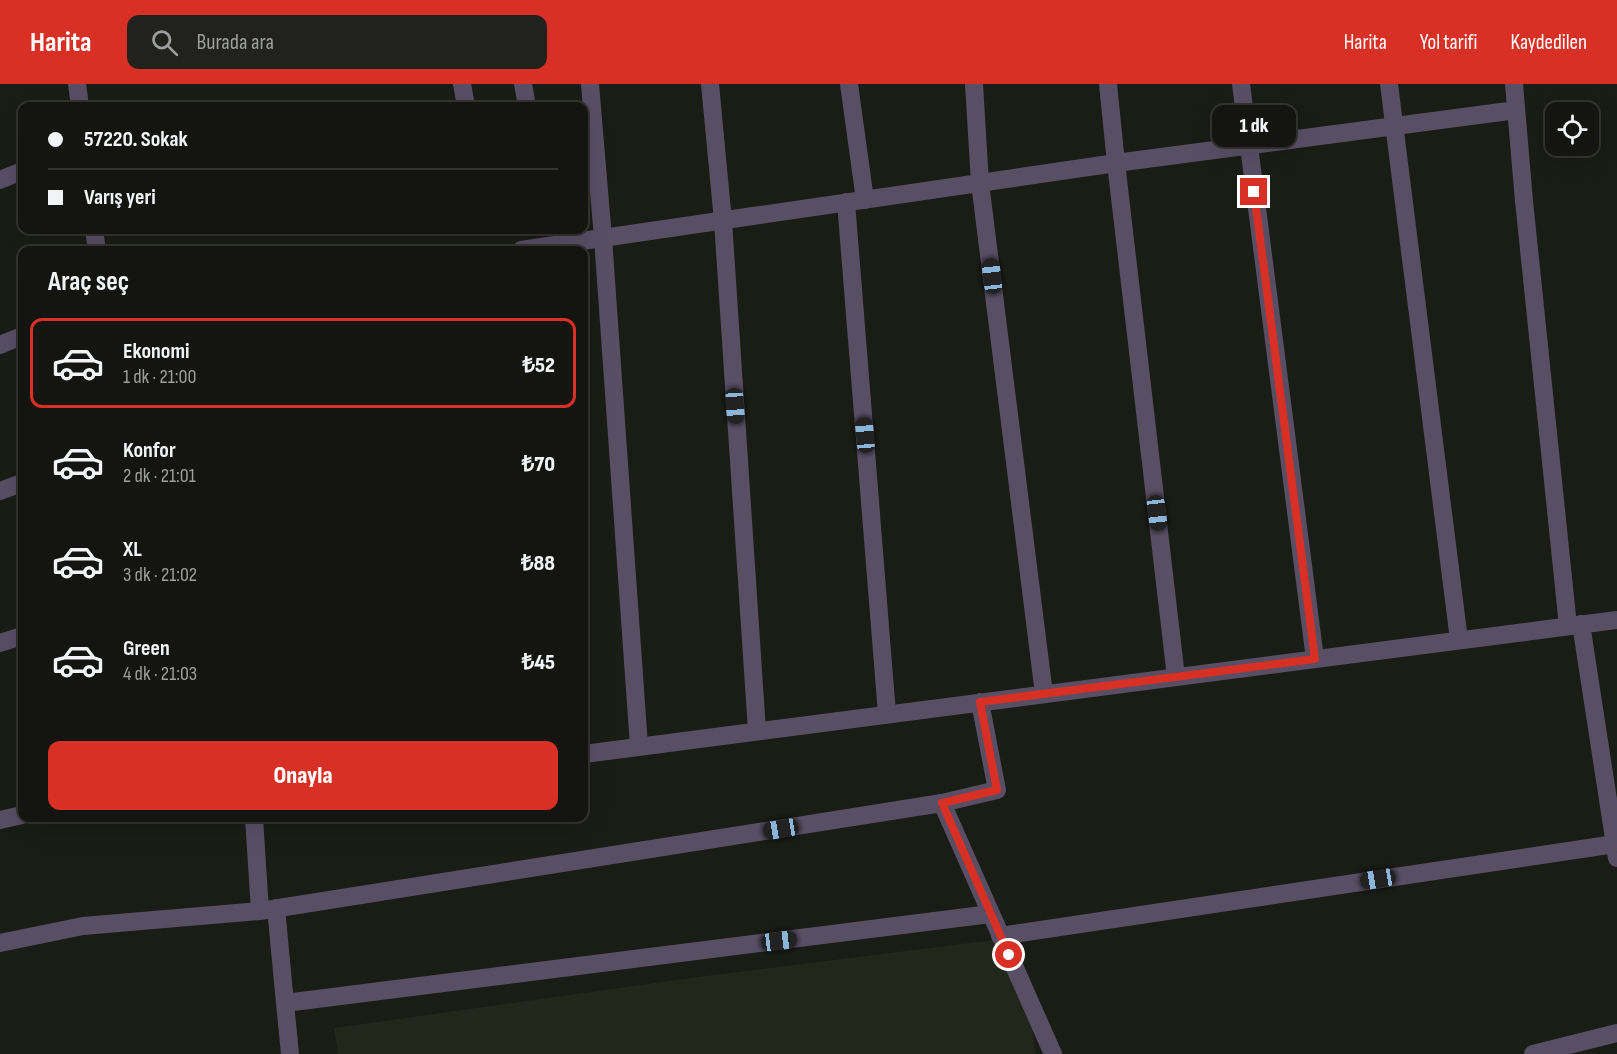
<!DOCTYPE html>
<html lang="tr">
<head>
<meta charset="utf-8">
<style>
	body { margin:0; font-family:"Sofia Sans Condensed",sans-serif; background:#21221e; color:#f1f3f6; height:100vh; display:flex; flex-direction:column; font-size:22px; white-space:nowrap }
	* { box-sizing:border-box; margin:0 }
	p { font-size:20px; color:#9d9f9f }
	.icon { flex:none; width:33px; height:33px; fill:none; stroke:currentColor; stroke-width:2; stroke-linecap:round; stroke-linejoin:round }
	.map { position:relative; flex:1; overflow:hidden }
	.side { position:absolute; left:18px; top:162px; width:570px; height:576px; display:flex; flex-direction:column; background:#141510; border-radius:12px; box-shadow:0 6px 24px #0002,0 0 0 2px #333430 }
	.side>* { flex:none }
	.banner { position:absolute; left:18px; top:18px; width:570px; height:132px; border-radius:12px; box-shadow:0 6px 24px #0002,0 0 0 2px #333430; display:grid; align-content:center; height:132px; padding:0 30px; background:#141510 }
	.buttons { position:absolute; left:1545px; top:18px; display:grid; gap:12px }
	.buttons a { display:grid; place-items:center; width:54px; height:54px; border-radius:12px; background:#141510; box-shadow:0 6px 24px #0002,0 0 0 2px #333430; font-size:30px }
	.end { position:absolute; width:27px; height:27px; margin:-14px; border:8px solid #d93025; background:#fff; box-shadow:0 0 0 3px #fff }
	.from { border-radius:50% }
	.bubble { position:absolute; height:42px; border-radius:12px; background:#141510; box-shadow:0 6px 24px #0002,0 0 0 2px #333430; font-size:20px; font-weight:800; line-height:42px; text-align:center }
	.car { position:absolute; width:18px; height:36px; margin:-18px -9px; border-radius:8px; box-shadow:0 0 4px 2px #0007; background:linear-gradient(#222 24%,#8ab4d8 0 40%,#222 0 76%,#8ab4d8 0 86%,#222 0) }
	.banner b { display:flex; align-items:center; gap:21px; height:57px; font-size:22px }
	.banner b+b { border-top:2px solid #333430 }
	.banner i { width:15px; height:15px; background:#f1f3f6 }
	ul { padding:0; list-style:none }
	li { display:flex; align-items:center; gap:18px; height:90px; margin:0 12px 9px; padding:0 18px; border:3px solid transparent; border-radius:12px }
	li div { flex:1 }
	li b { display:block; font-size:22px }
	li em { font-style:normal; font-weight:800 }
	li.active { border-color:#d93025 }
	li>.icon { width:54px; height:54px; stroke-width:1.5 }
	h2 { padding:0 30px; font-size:27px; line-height:72px }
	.action { display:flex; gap:12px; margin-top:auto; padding:12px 30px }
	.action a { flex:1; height:69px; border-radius:12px; background:#d93025; color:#fff; font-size:24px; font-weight:800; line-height:69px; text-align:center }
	header { display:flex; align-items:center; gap:36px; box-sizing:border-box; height:84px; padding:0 30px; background:#d93025; color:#fff }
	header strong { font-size:28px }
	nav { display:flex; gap:33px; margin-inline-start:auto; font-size:21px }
	.search { width:420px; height:54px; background:#21221e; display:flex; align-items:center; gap:15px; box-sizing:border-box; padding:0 21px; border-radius:12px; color:#9d9f9f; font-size:22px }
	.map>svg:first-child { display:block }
</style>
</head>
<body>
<header>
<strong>Harita</strong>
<div class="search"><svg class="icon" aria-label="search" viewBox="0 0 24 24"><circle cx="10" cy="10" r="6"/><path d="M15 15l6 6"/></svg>Burada ara</div>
<nav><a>Harita</a><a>Yol tarifi</a><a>Kaydedilen</a></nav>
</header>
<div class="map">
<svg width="1617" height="970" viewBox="0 0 1617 970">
	<rect width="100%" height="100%" fill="#1a1c16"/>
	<path fill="#23261a" d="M1017,853l19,117h-698l-4,-26 371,-52z"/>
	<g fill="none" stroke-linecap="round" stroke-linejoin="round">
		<path stroke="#594f65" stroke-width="18" d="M462,0l4,22
			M523,0l4,22
			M590,0l13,154 36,508
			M710,0l13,137 34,510
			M849,0l16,116
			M974,0l6,99 64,511
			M1108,0l8,79 60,514
			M1241,0l74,575
			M1389,0l70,556
			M1514,0l10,117 44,425
			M0,96l22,-9
			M846,118l41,512
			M521,166l595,-87 400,-53
			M0,261l22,-9
			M0,407l22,-8
			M1581,540l36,234
			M0,559l22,-7
			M254,734l6,93 682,-108
			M276,824l9,95
			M1000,852l615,-92
			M0,859l83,-17 177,-15
			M290,970l-5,-51 705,-89
			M1533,970l84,-21"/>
		<path stroke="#594f65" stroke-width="18" d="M77,0l3,22
			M94,146l3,20
			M980,618l17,88 -55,13 111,251
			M584,670l1033,-134
			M0,736l22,-5"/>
	</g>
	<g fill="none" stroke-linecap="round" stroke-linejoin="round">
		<path stroke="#d93025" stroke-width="8" d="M1009,871l-67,-152 55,-13 -17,-88 335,-43 -61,-467"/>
	</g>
</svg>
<div class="buttons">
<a><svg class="icon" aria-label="locate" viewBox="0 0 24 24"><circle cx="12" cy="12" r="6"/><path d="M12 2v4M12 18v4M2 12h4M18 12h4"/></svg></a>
</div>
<i class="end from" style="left:1009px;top:871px"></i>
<i class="end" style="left:1254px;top:108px"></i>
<div class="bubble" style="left:1212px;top:21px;width:84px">1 dk</div>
<i class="car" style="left:992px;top:192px;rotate:353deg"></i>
<i class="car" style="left:735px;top:322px;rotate:176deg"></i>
<i class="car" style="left:865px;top:351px;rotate:355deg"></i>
<i class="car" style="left:1157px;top:429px;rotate:173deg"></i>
<i class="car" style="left:781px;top:745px;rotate:261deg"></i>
<i class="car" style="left:1378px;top:795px;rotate:261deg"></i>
<i class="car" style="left:779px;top:857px;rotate:83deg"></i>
<div class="banner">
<b><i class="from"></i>57220. Sokak</b>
<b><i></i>Varış yeri</b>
</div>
<section class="side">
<h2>Araç seç</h2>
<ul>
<li class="active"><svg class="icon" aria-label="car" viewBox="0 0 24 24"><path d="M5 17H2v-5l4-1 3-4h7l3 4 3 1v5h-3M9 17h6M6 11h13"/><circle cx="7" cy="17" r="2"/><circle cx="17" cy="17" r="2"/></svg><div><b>Ekonomi</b><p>1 dk · 21:00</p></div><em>₺52</em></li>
<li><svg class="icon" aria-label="car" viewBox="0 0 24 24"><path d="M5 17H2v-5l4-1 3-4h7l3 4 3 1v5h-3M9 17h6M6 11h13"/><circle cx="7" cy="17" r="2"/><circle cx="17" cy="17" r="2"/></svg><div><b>Konfor</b><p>2 dk · 21:01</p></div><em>₺70</em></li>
<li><svg class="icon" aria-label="car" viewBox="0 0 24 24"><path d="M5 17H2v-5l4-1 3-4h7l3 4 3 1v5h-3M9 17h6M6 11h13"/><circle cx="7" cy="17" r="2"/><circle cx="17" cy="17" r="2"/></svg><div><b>XL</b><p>3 dk · 21:02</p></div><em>₺88</em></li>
<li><svg class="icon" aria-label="car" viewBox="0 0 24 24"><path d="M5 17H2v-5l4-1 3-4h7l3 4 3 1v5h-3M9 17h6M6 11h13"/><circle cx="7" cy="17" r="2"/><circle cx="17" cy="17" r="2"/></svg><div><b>Green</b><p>4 dk · 21:03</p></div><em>₺45</em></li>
</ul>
<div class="action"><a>Onayla</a></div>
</section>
</div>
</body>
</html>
